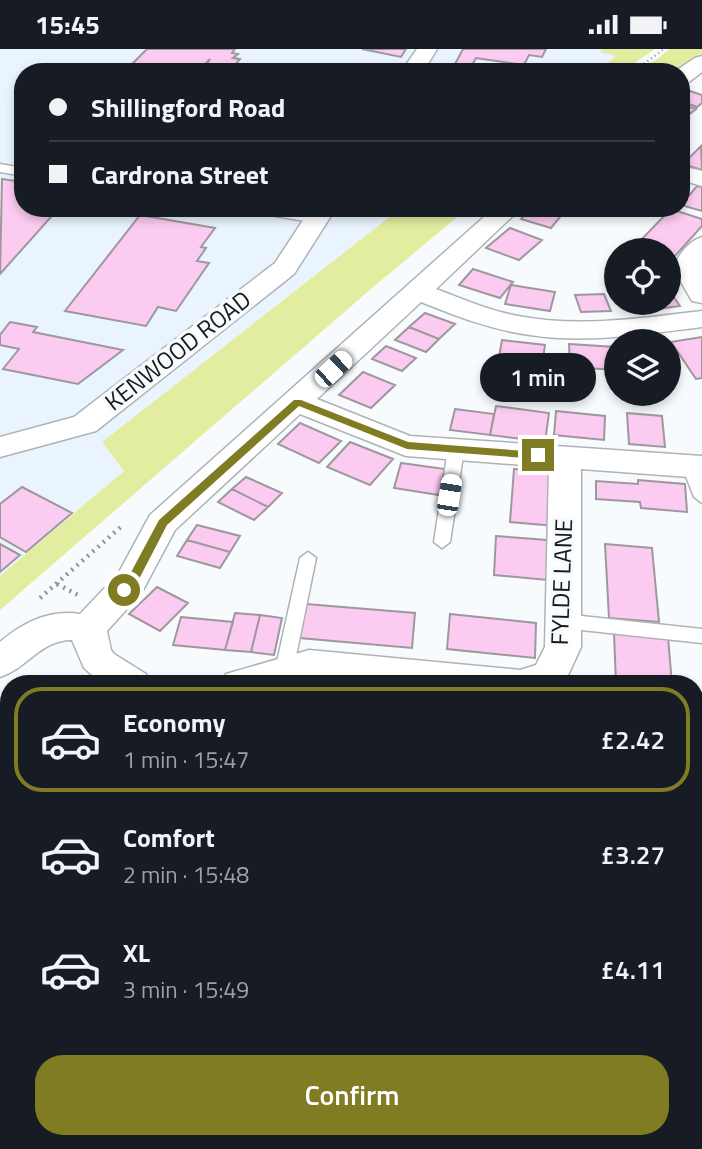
<!DOCTYPE html>
<html lang="en">
<head>
<meta charset="utf-8">
<style>
	body { margin:0; font-family:"Titillium Web",sans-serif; background:#242831; color:#f1f3f6; height:100vh; display:flex; flex-direction:column; font-size:26px; white-space:nowrap }
	* { box-sizing:border-box; margin:0 }
	p { font-size:23px; color:#9ea1a6 }
	.icon { flex:none; width:38px; height:38px; fill:none; stroke:currentColor; stroke-width:2; stroke-linecap:round; stroke-linejoin:round }
	.map { position:relative; flex:1; overflow:hidden }
	.panel { position:absolute; left:0px; top:626px; width:704px; height:474px; display:flex; flex-direction:column; background:#171b24; border-radius:28px 28px 0 0; box-shadow:0 4px 10px #0003 }
	.panel>* { flex:none }
	.guide { position:absolute; left:14px; top:14px; width:676px; height:154px; border-radius:28px; box-shadow:0 4px 10px #0003; display:grid; align-content:center; height:154px; padding:0 35px; background:#171b24 }
	.buttons { position:absolute; left:604px; top:189px; display:grid; gap:14px }
	.buttons a { display:grid; place-items:center; width:77px; height:77px; border-radius:50%; background:#171b24; box-shadow:0 4px 10px #0003; font-size:35px }
	.end { position:absolute; width:32px; height:32px; margin:-16px; border:9px solid #807c23; background:#fff; box-shadow:0 0 0 4px #fff }
	.from { border-radius:50% }
	.bubble { position:absolute; height:49px; border-radius:24px; background:#171b24; box-shadow:0 4px 10px #0003; font-size:23px; font-weight:600; line-height:49px; text-align:center }
	.car { position:absolute; width:21px; height:42px; margin:-21px -10px; border-radius:9px; box-shadow:0 0 5px 2px #0007; background:linear-gradient(#fff 24%,#345 0 40%,#fff 0 76%,#345 0 86%,#fff 0) }
	.guide b { display:flex; align-items:center; gap:24px; height:66px; font-size:26px }
	.guide b+b { border-top:2px solid #363941 }
	.guide i { width:18px; height:18px; background:#f1f3f6 }
	ul { padding:12px 0 0; list-style:none }
	li { display:flex; align-items:center; gap:21px; height:105px; margin:0 14px 10px; padding:0 21px; border:4px solid transparent; border-radius:28px }
	li div { flex:1 }
	li b { display:block; font-size:26px }
	li em { font-style:normal; font-weight:600 }
	li.active { border-color:#807c23 }
	li>.icon { width:63px; height:63px; stroke-width:1.5 }
	.action { display:flex; gap:14px; margin-top:auto; padding:14px 35px }
	.action a { flex:1; height:80px; border-radius:28px; background:#807c23; color:#fff; font-size:28px; font-weight:600; line-height:80px; text-align:center }
	.status { display:flex; justify-content:space-between; align-items:center; height:49px; padding:0 35px; background:#171b24; direction:ltr }
	.status svg { height:19px; fill:currentColor }
	.map>svg:first-child { display:block }
</style>
</head>
<body>
<div class="status"><b>15:45</b><svg viewBox="0 0 49 12"><path d="M0 12V9h3v3zM5 12V6h3v6zM10 12V3h3v9zM15 12V0h3v12zM26 1h20v11H26zM47 4h2v5h-2z"/></svg></div>
<div class="map">
<svg width="702" height="1100" viewBox="0 0 702 1100">
	<rect width="100%" height="100%" fill="#f7fbfe"/>
	<path fill="#e9f4fe" d="M0,0h603l-3,3 17,3 -20,17h-574v136h378l-299,234 22,29 -124,105z"/>
	<path fill="#e3ed9f" d="M603,0h52l-34,23h-24l19,-16 -17,-4z
		M670,0h32v4l-28,19h-35z
		M401,159h67l-97,81 -371,321v-34l124,-105 -22,-29z"/>
	<g fill="none" stroke-linecap="round" stroke-linejoin="round">
		<path fill="#7cdef8" fill-rule="evenodd" d="M695,697h7v10h-7z"/>
	</g>
	<path fill="#fccbf1" stroke="#9d989c" stroke-width="2" d="M147,0h88l-3,4 6,1 -5,4 7,1 -5,6 -7,-1 -2,3 -19,-3 3,-5 -12,13h-74z
		M362,0h44l-5,8z
		M463,0h83l-4,8 -13,-2 -5,10 -48,-7 -5,9 -16,-3z
		M681,39l21,7v8l-5,4 -16,-6z
		M681,55l15,5 -15,12z
		M701,97l1,24 -19,-6z
		M2,130l21,3v26h36l-59,66z
		M697,137l5,1v24l-21,-6z
		M531,159h25l9,3 -14,17 -30,-9z
		M671,160l31,10v7l-28,31 -6,-2v-5h-13l-18,-6z
		M140,166l75,13 -14,19 5,1 -9,13 12,2 -33,48 -18,-4 -12,19 -81,-15z
		M510,179l32,12 -23,20 -33,-12z
		M473,220l40,13 -13,16 -41,-13z
		M511,236l44,7 -5,19 -45,-7z
		M668,240l12,17 -30,4 -5,-7h23z
		M604,245l7,17 -30,1 -6,-17z
		M425,264l30,11 -16,15 -30,-12z
		M10,273l27,5 -4,5 90,18 -45,34 -75,-15 16,-20 -19,-4v-10z
		M409,278l30,12 -13,13 -31,-12z
		M702,288v41l-6,1 -25,-37z
		M502,291l43,5 -3,22 -44,-5z
		M569,295l47,3v23l-46,-3z
		M386,297l30,12 -14,13 -30,-12z
		M363,323l32,13 -24,23 -32,-13z
		M496,357l53,7 -4,29 -55,-7z
		M455,360l39,5 -4,21 -40,-5z
		M556,362l49,5 -1,24 -50,-5z
		M627,364l35,3 3,31 -36,-3z
		M300,374l41,18 -22,22 -41,-19z
		M350,393l43,17 -23,26 -43,-18z
		M401,414l44,6 -6,26 -45,-7z
		M514,420l42,3 -1,54 -45,-4z
		M246,428l36,16 -14,14 -36,-18z
		M638,431l47,4 2,28 -46,-4 -1,-6 -44,-3v-18l42,3z
		M22,438l50,26 -46,39 -26,-15v-33z
		M232,440l36,18 -14,13 -36,-18z
		M197,476l43,11 -10,16 -43,-12z
		M496,487l51,4v40l-53,-5z
		M187,491l43,12 -10,16 -43,-12z
		M0,495l20,11 -20,17z
		M605,495l47,4 7,74 -50,-4z
		M157,538l31,16 -28,28 -31,-17z
		M306,555l109,9 -3,35 -112,-10z
		M235,564l25,2 -9,37 -26,-2z
		M450,565l86,9 -1,35 -88,-9z
		M260,566l22,3 -8,37 -23,-3z
		M181,568l52,5 -8,28 -52,-5z
		M614,584l54,4 4,47h-56z
		M9,818v100l-9,4v-100z
		M0,1037l9,2v53h34l-3,8h-40z
		M503,1092h86l-6,8h-86z"/>
	<g fill="none" stroke-linecap="round" stroke-linejoin="round">
		<defs>
			<path id="service" d="M0,115l23,4v8l-23,-4z
				M245,159c20,0 63,-1 78,11l-6,4 -66,-11z
				M456,395l8,5 -14,93 -8,6 -8,-6 14,-93z
				M690,412l6,1 6,14v27l-8,-6 -12,-31z
				M308,503l8,6 -23,113 -2,5 -7,2 -7,-2 -2,-5 25,-113z
				M563,565l139,15v14l-139,-15 -6,-2 -3,-5 3,-5z
				M9,794v20l-9,3v-20z"/>
			<path id="minor" d="M417,0h20l-14,23h-22z
				M702,7v16l-13,10 -8,1v-11h-7l21,-14z
				M681,117l21,5v15l-21,-6z
				M311,159h25l-42,66 -198,157 -96,26v-20l74,-20 201,-154z
				M494,159h27l-85,81c27,10 54,22 82,27 61,12 124,2 184,-5v16c-57,7 -115,17 -172,8 -38,-5 -74,-19 -109,-33l-104,97 93,37 292,20v22l-121,-9v178l-17,37h-194l-61,-6 -20,6h-68l5,-10 83,-24 211,20 16,-5 9,-18 4,-180 -143,-11 -106,-42 -125,116 -33,62 -35,39 4,19 3,4 32,20 5,10h-49l-18,-16 -12,-28c-32,0 -44,28 -72,37v-35c22,-19 50,-33 80,-28l38,-40 32,-59z
				M702,188v66l-10,-2 -18,-31c2,-14 15,-29 28,-33z
				M0,966l9,3v46l-9,-3z
				M695,968l7,3v48l-7,-3z
				M61,1092h50l-3,8h-50z"/>
		</defs>
		<use href="#service" stroke="#aeb3b7" stroke-width="3"/>
		<use href="#minor" stroke="#aeb3b7" stroke-width="3"/>
		<path stroke="#919497" stroke-width="2.5" stroke-dasharray="1 3.5" stroke-linecap="butt" d="M633,23l31,-23"/>
		<path stroke="#919497" stroke-width="4.5" stroke-dasharray="2 5" stroke-linecap="butt" d="M57,535l21,11
			M40,549l83,-73
			M695,665l7,1"/>
		<use href="#service" fill="#fff" fill-rule="evenodd"/>
		<use href="#minor" fill="#fff" fill-rule="evenodd"/>
	</g>
	<path fill="#807c23" d="M294,351h7l107,42 130,10 5,3 -5,4 -131,-10 -108,-43 -132,119 -28,54 -11,14h-8l-2,-3 11,-14 30,-56z"/>
	<g text-anchor="middle" stroke-width="7" stroke-linejoin="round" paint-order="stroke">
		<g font-size="24" fill="#191a1c" stroke="#f7fbfe">
			<text transform="translate(178 302) rotate(-38)" y="8">KENWOOD ROAD</text>
			<text transform="translate(562 533) rotate(-88)" y="8">FYLDE LANE</text>
		</g>
	</g>
</svg>
<div class="buttons">
<a><svg class="icon" aria-label="locate" viewBox="0 0 24 24"><circle cx="12" cy="12" r="6"/><path d="M12 2v4M12 18v4M2 12h4M18 12h4"/></svg></a>
<a><svg class="icon" aria-label="layers" viewBox="0 0 24 24"><path d="M12 4l9 5-9 5-9-5zM3 14l9 5 9-5"/></svg></a>
</div>
<i class="end from" style="left:124px;top:541px"></i>
<i class="end" style="left:538px;top:406px"></i>
<div class="bubble" style="left:480px;top:304px;width:116px">1 min</div>
<i class="car" style="left:333px;top:320px;rotate:47deg"></i>
<i class="car" style="left:449px;top:446px;rotate:9deg"></i>
<div class="guide">
<b><i class="from"></i>Shillingford Road</b>
<b><i></i>Cardrona Street</b>
</div>
<section class="panel">
<ul>
<li class="active"><svg class="icon" aria-label="car" viewBox="0 0 24 24"><path d="M5 17H2v-5l4-1 3-4h7l3 4 3 1v5h-3M9 17h6M6 11h13"/><circle cx="7" cy="17" r="2"/><circle cx="17" cy="17" r="2"/></svg><div><b>Economy</b><p>1 min · 15:47</p></div><em>£2.42</em></li>
<li><svg class="icon" aria-label="car" viewBox="0 0 24 24"><path d="M5 17H2v-5l4-1 3-4h7l3 4 3 1v5h-3M9 17h6M6 11h13"/><circle cx="7" cy="17" r="2"/><circle cx="17" cy="17" r="2"/></svg><div><b>Comfort</b><p>2 min · 15:48</p></div><em>£3.27</em></li>
<li><svg class="icon" aria-label="car" viewBox="0 0 24 24"><path d="M5 17H2v-5l4-1 3-4h7l3 4 3 1v5h-3M9 17h6M6 11h13"/><circle cx="7" cy="17" r="2"/><circle cx="17" cy="17" r="2"/></svg><div><b>XL</b><p>3 min · 15:49</p></div><em>£4.11</em></li>
</ul>
<div class="action"><a>Confirm</a></div>
</section>
</div>
</body>
</html>
